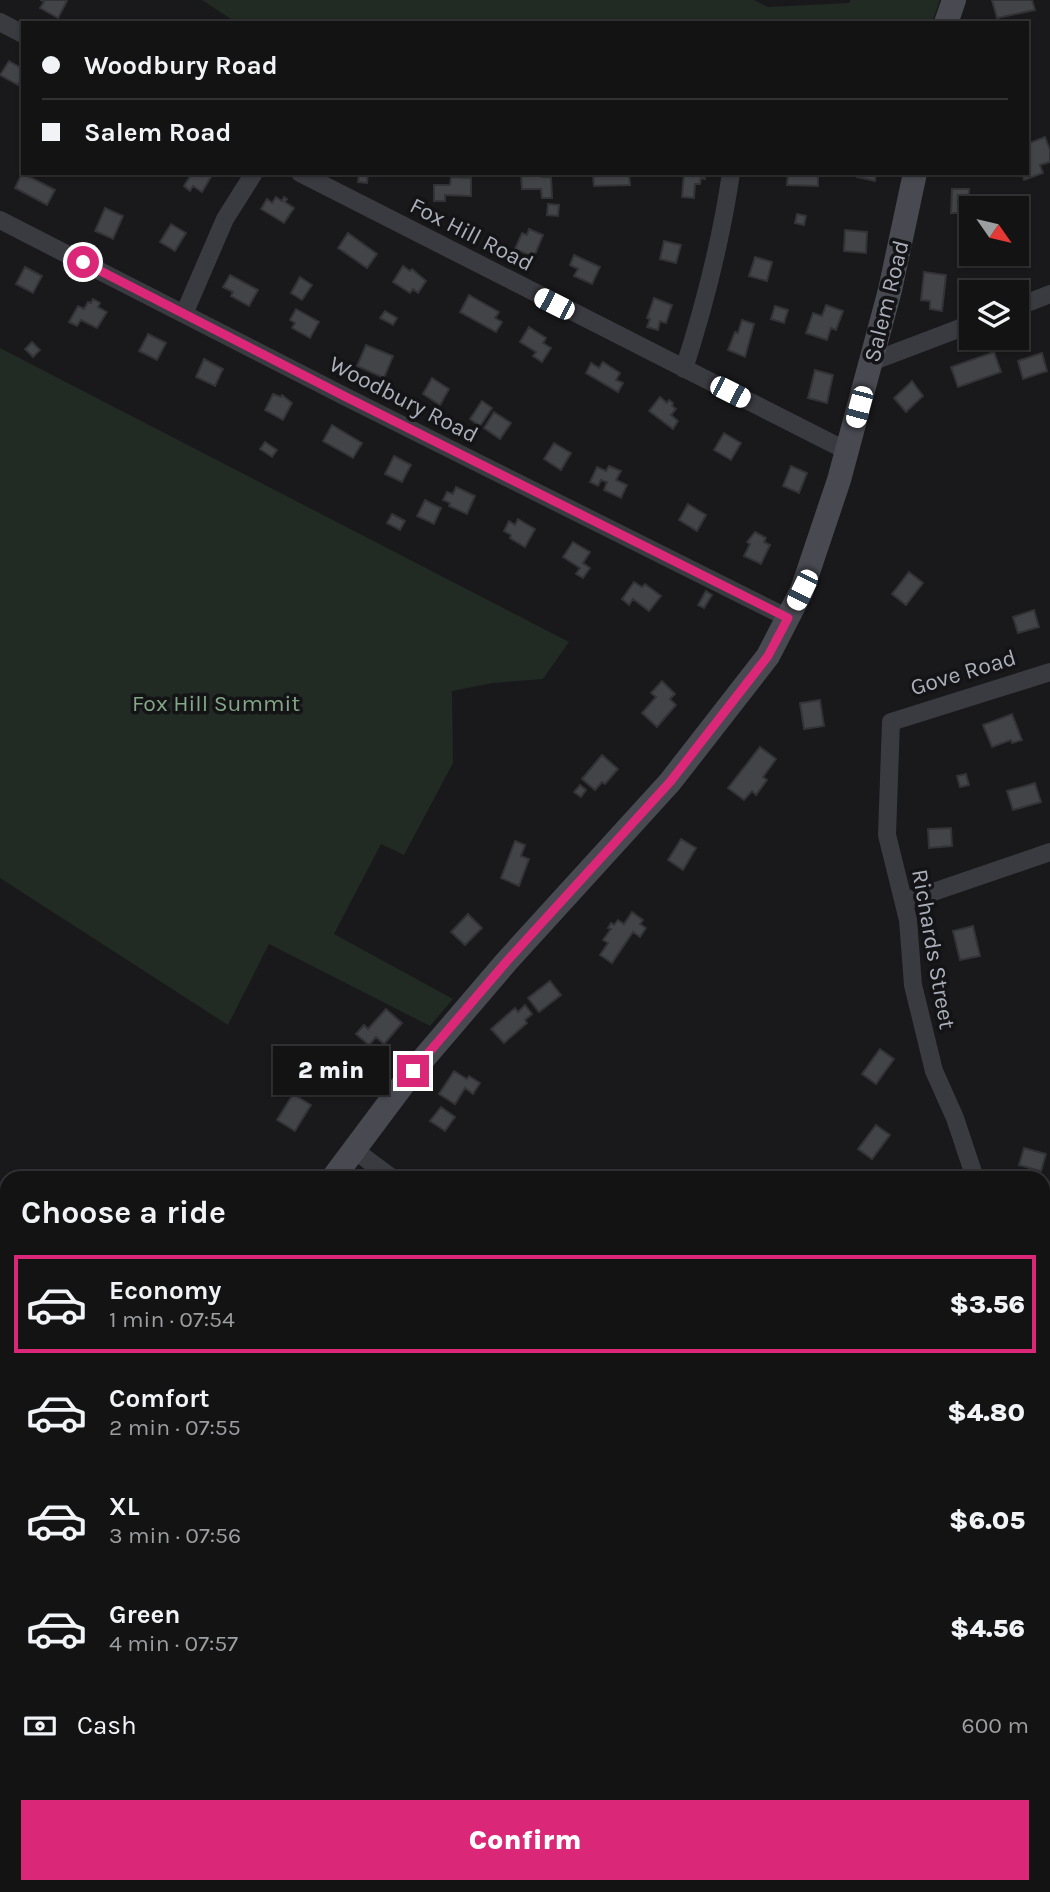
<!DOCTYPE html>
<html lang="en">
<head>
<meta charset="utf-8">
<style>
	body { margin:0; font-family:Karla,sans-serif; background:#1c1c1d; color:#f1f3f6; height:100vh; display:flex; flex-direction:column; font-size:26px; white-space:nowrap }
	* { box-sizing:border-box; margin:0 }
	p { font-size:23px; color:#9d9ea0 }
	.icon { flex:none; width:38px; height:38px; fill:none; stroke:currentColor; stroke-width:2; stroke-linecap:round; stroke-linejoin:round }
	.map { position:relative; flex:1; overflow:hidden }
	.sheet { position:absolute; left:0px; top:1171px; width:1050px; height:723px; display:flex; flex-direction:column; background:#131314; border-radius:21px 21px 0 0; box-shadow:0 2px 5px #0004,0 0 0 2px #323234 }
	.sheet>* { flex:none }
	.banner { position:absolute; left:21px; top:21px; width:1008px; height:154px; border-radius:0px; box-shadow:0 2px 5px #0004,0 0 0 2px #323234; display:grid; align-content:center; height:154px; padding:0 21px; background:#131314 }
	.needle { width:46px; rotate:124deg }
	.tools { position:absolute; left:959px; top:196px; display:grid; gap:14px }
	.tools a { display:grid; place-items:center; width:70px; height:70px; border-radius:0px; background:#131314; box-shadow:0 2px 5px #0004,0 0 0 2px #323234; font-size:35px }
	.end { position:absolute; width:32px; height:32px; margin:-16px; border:9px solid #db2777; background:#fff; box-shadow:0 0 0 4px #fff }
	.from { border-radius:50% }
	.bubble { position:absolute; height:49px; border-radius:0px; background:#131314; box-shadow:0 2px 5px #0004,0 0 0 2px #323234; font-size:23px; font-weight:800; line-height:49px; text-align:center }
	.car { position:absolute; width:21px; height:42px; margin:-21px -10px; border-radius:9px; box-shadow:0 0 5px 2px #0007; background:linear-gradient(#fff 24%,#345 0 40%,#fff 0 76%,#345 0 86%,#fff 0) }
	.banner b { display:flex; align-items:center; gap:24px; height:66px; font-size:26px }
	.banner b+b { border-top:2px solid #323234 }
	.banner i { width:18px; height:18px; background:#f1f3f6 }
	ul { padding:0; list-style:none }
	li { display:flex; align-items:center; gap:21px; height:98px; margin:0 14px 10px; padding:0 7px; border:4px solid transparent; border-radius:0px }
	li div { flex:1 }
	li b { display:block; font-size:26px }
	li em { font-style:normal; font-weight:800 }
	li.on { border-color:#db2777 }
	li>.icon { width:63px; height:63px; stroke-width:1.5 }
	h2 { padding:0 21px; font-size:32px; line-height:84px }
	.pay { display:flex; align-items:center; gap:18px; height:77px; padding:0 21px; font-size:26px }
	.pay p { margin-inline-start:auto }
	.cta { display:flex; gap:14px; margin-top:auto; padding:14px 21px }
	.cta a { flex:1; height:80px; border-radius:0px; background:#db2777; color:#fff; font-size:28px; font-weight:800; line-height:80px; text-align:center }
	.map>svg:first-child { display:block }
</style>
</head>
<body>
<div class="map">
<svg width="1050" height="1892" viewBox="0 0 1050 1892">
	<rect width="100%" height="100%" fill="#19191b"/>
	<path fill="#212a23" d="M202,0h552l14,7 81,-4 2,-3h89l-8,23h-695z
		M0,348l569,294 -26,37 -50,4 -41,8 1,72 -49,92 -23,-11 -47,90 119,65 -23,27 -161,-82 -41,81 -228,-147z"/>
	<path fill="#434448" stroke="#333337" stroke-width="2" d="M41,0h24l2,1 -9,17 -18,-10 4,-6z
		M992,0h40l3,10 -38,8z
		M9,61l14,8v7l-5,9 -18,-10z
		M1045,137l5,13v12l-10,3 3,8 -19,7 -2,-7h5v-29z
		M22,173l33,17 -8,15 -32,-17z
		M192,173l20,2 -10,17 -9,-6 -3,5 -6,-5z
		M359,173h9l-1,10 -9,-1z
		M521,173h20l1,4h9l1,21h-10l-1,-9h-19z
		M600,173h29l1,12 -36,1 -1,-11h7z
		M684,173h21v6l-4,-1 -1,6h-5l-1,14 -12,-1z
		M788,173h30v13l-31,-1z
		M858,173h18l-1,8 -18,-4z
		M451,177l20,1v18l-26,-1v6h-11v-16h16z
		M952,189h17l-1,24h-17z
		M276,197l6,4 2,-4 3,2 -2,3 9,6 -10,15 -23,-14 6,-10 5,4z
		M548,204l11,1 -1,11 -11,-1z
		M105,208l18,8 -10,23 -18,-8z
		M797,214l9,2 -2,9 -9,-2z
		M171,224l15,9 -11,18 -15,-9z
		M529,229l14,6 -9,22 -19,-8 7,-16 5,2z
		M845,230l22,2 -1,21 -22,-2z
		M348,233l29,21 -10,14 -29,-20z
		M664,241l17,4 -5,18 -16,-4z
		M574,255l26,12 -8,17 -18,-8 4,-7 -8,-4z
		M755,257l17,5 -5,19 -18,-5z
		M403,266l7,5 2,-2 14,12 -8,12 -5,-4 -3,4 -17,-11z
		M25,267l17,9 -9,17 -17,-9z
		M924,272l22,3 -4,36 -12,-2v-8l-9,-1z
		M230,275l28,15 -9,16 -18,-10 2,-4 -10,-5z
		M300,277l12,8 -10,15 -11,-7z
		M469,295l30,17 -4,6 7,4 -6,10 -36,-20z
		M654,298l18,7 -6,18 -6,-2 -2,9 -11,-3 3,-8 -3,-1z
		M93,299l7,4 -2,4 9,5 -10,16 -16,-8 -4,6 -8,-4 9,-16 6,3 4,-7 3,1z
		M826,305l17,6 -7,19 -5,-2 -4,12 -21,-7 7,-20 9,3z
		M775,306l13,4 -4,13 -13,-4z
		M296,309l23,13 -9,16 -18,-10 3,-5 -5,-3z
		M385,311l12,7 -4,7 -13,-7z
		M742,320l12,4 -9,33 -17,-7 7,-18 3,1z
		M529,327l17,11 -3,5 8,5 -9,14 -9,-6 3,-4 -16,-10z
		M148,334l18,9 -9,17 -18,-9z
		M32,342l8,8 -7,7 -8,-8z
		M366,345l27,11 -9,22 -27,-12z
		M994,352l7,20 -43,15 -7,-20z
		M1042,353l5,18 -24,8 -5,-18z
		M204,359l19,10 -8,17 -19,-9z
		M603,362l17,11 -4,7 7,3 -5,9 -32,-19 5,-10 8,5z
		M815,370l18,5 -6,28 -19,-5z
		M432,378l17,11 -9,16 -17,-11z
		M912,381l11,15 -17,16 -12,-14z
		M273,394l8,3 1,-2 10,8 -9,17 -18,-10z
		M660,397l7,6 2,-3 4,3 -1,3 4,3 -5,6 7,6 -5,8 -24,-18z
		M482,401l10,7 -12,18 -10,-7z
		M494,412l17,11 -11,16 -16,-11z
		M332,425l30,18 -9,15 -30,-17z
		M724,433l17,10 -10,17 -17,-10z
		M265,442l12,8 -5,7 -12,-8z
		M554,443l17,10 -10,17 -17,-11z
		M394,456l17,9 -9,17 -17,-8z
		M609,466l12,5 -5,9 11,5 -6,13 -17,-8 3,-8 -6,-2 -3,6 -8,-4 7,-15 9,4z
		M791,466l16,7 -8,20 -16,-7z
		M456,487l19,9 -8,18 -18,-8 1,-3 -7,-3 4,-8 6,2z
		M425,500l16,8 -7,16 -17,-8z
		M688,504l18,11 -9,16 -18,-11z
		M392,514l13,7 -5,9 -13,-7z
		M518,519l17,10 -10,18 -15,-9 1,-3 -7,-4 5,-10 6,4z
		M755,532l11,6 -2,4 6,3 -9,19 -17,-8 6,-12 -3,-2z
		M573,542l17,10 -7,11 7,5 -7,10 -7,-4 4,-6 -17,-11z
		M909,572l14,11 -17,22 -14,-11z
		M634,582l8,5 3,-3 16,12 -12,15 -16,-12 -4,6 -7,-6z
		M706,591l6,4 -8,13 -6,-3z
		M1034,610l5,17 -21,6 -5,-16z
		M662,681l13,13 -5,5 6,6 -19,22 -15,-14 14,-16 -5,-4z
		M820,700l4,26 -20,3 -4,-26z
		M1012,714l10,26 -10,3 -1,-3 -19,7 -9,-22z
		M760,747l16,12 -13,18 4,3 -11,15 -4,-4 -8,9 -16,-12z
		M602,755l16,14 -13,15 -3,-2 -7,8 -13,-11z
		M966,774l3,11 -9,2 -3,-11z
		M1035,783l6,19 -28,8 -6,-19z
		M580,785l6,5 -5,7 -7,-5z
		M951,828l1,18 -23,2 -1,-19z
		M681,839l15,9 -13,22 -15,-10z
		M515,841l10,4 -4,11 8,3 -10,27 -18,-8z
		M632,912l11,8 -3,4 6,4 -6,9 -7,-5 -21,31 -12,-8 8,-12 -5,-3 8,-11 -3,-1 3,-5 3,2 4,-5 6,4z
		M468,914l14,14 -17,17 -14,-13z
		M973,926l7,30 -20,4 -7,-29z
		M550,981l11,14 -22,17 -11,-14z
		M525,1005l7,9 -7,6 2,3 -23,20 -13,-14 24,-21 3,4z
		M386,1009l16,14 -18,21 -8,-7 -7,8 -13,-11 8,-9 4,4z
		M880,1049l14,10 -18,25 -14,-10z
		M378,1054l7,6 -7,7 -6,-6z
		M454,1071l13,8 2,-3 11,7 -7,11 -8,-6 -10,16 -16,-10z
		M293,1094l18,11 -16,26 -18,-11z
		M441,1107l14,10 -10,14 -15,-10z
		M876,1125l14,10 -18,24 -14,-10z
		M1024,1148l22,6 -5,17 -22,-6z"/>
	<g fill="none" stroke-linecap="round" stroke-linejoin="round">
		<path stroke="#3a3a41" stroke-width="18" d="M0,22l23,12
			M300,173l547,278
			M0,220l346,177 442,221
			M1017,307l33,-13
			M184,314l41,-95 29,-46
			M871,362l100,-38
			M684,369c21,-65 37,-128 47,-196
			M904,902l146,-50
			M353,1149l39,29
			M975,1178l-20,-60 -21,-47 -21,-86 -5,-65 -21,-85 4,-113 159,-50
			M1043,1223l7,-3
			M1043,1376l7,12
			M1043,1573l7,1"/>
		<path stroke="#484951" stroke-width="24" d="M946,23l8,-23
			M333,1178l80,-107 94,-110 163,-179 98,-126 34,-66 37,-110 51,-190 25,-117
			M0,1654l7,-8"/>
	</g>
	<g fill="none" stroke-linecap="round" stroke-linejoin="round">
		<path stroke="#db2777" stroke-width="9" d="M83,262l263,135 442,221 -20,38 -98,126 -163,179 -94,110"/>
	</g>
	<g text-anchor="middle" stroke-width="7" stroke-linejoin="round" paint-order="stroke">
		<g font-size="23" fill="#abafbb" stroke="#141416">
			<text transform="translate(472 234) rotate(27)" y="8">Fox Hill Road</text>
			<text transform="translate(886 301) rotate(-76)" y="8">Salem Road</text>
			<text transform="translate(404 399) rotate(27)" y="8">Woodbury Road</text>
			<text transform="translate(963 672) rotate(-17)" y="8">Gove Road</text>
			<text transform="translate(934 949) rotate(80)" y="8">Richards Street</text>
		</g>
		<g font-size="23" fill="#82a787" stroke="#141416">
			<text x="216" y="711">Fox Hill Summit</text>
		</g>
	</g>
</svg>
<div class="tools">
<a><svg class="needle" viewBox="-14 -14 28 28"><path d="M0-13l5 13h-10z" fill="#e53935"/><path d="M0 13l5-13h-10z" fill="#9d9ea0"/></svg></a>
<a><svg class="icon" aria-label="layers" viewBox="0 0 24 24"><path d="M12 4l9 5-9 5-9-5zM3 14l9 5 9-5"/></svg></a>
</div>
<i class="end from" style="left:83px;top:262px"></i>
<i class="end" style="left:413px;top:1071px"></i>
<div class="bubble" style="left:273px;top:1046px;width:116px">2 min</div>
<i class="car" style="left:554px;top:304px;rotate:297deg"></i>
<i class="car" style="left:730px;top:392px;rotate:117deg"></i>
<i class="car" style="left:859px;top:407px;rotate:195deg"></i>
<i class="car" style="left:802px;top:590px;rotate:206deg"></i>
<div class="banner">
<b><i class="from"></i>Woodbury Road</b>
<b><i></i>Salem Road</b>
</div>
<section class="sheet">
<h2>Choose a ride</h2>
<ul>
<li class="on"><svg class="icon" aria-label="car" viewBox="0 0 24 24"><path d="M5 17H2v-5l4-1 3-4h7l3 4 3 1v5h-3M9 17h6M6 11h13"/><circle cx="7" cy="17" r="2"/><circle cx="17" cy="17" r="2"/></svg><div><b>Economy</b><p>1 min · 07:54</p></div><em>$3.56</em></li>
<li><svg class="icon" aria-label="car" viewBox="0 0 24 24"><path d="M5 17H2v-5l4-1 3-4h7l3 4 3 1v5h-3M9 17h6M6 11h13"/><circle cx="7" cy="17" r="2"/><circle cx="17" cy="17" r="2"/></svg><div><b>Comfort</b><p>2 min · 07:55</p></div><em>$4.80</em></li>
<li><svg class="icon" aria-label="car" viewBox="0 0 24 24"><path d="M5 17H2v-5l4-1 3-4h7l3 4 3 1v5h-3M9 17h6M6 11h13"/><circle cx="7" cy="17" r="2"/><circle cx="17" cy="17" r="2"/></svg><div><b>XL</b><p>3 min · 07:56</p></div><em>$6.05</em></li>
<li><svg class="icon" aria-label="car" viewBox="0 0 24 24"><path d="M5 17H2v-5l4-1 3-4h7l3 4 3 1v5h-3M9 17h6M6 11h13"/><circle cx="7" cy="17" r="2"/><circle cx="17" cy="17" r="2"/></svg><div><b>Green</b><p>4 min · 07:57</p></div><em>$4.56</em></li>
</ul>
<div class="pay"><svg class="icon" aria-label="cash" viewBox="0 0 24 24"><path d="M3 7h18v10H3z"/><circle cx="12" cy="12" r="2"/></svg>Cash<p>600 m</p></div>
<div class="cta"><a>Confirm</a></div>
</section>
</div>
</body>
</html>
